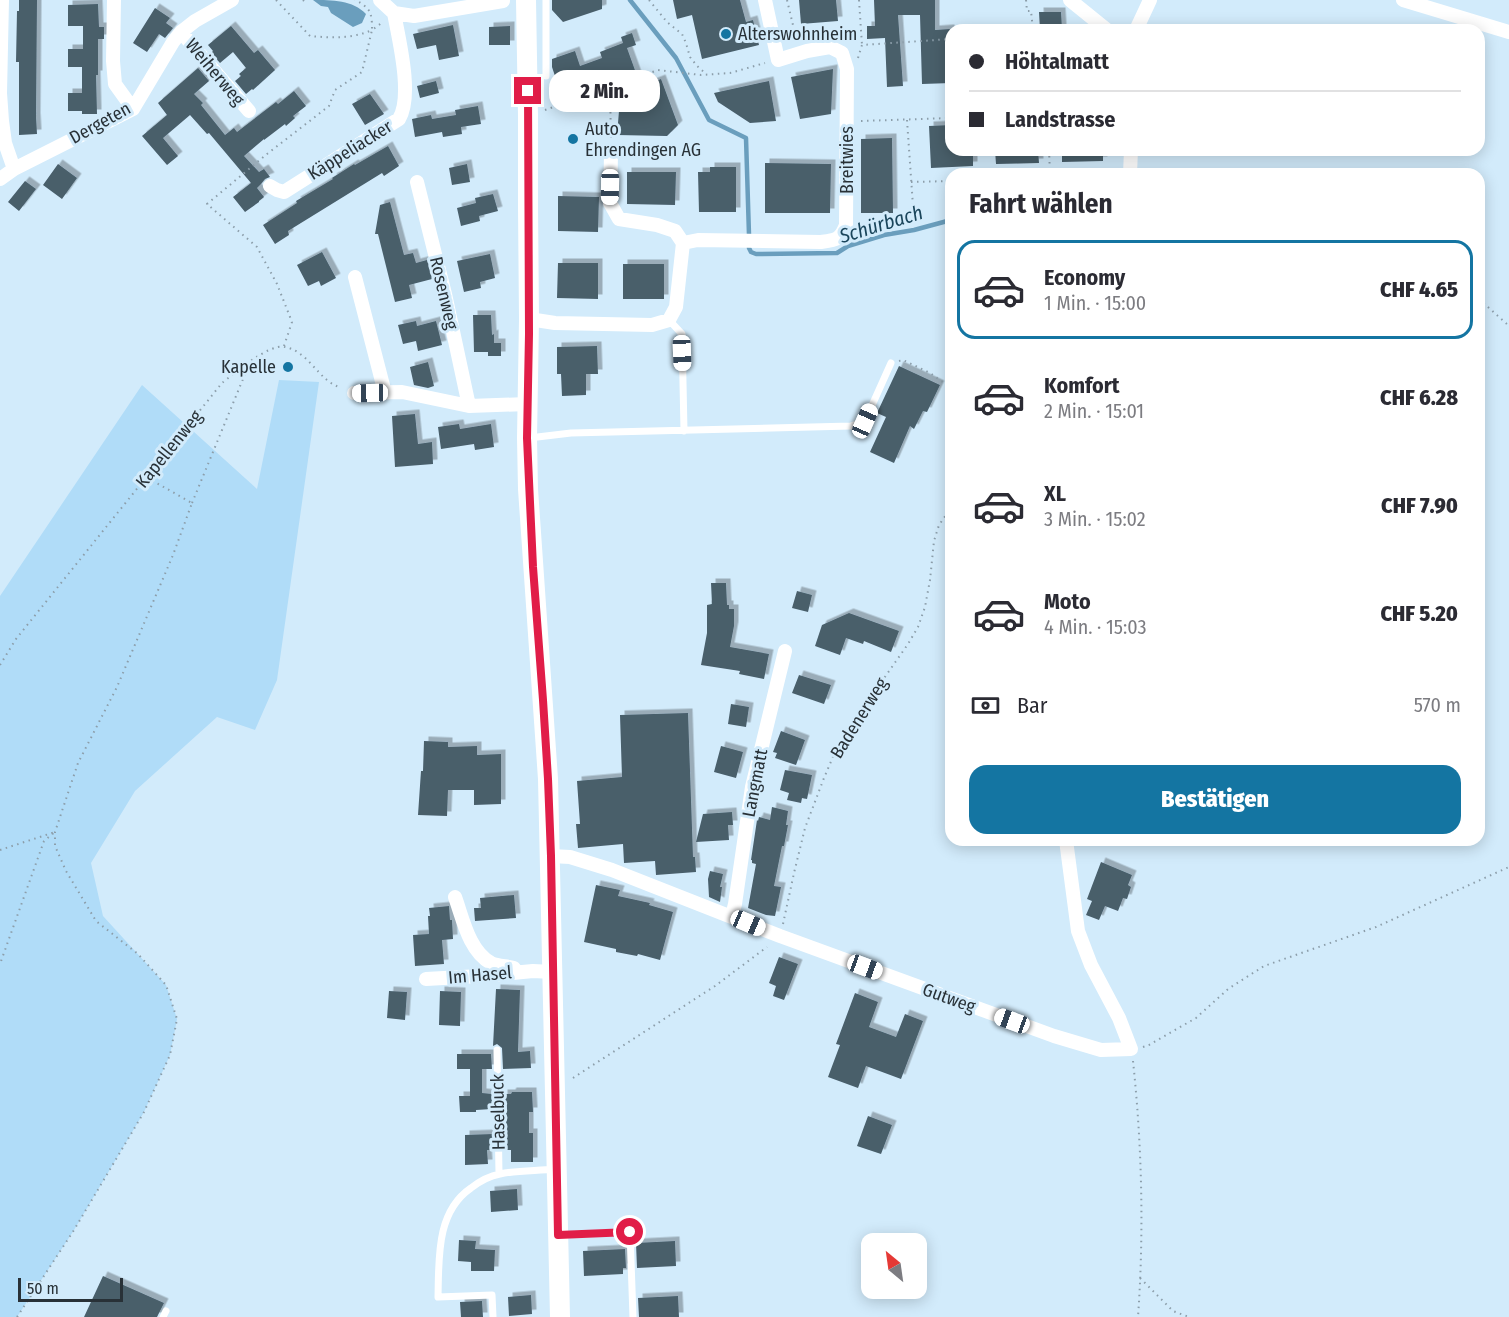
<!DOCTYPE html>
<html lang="de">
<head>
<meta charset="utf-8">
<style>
	body { margin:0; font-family:"Fira Sans Condensed",sans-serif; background:#f2f2f3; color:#2b2b33; height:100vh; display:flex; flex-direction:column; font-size:22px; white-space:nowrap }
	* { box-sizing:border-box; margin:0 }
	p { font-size:20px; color:#7c7c81 }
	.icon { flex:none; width:33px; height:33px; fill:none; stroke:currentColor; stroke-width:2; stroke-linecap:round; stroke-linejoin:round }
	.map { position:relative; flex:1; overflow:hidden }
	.details { position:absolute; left:945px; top:168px; width:540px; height:678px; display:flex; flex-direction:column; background:#fff; border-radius:18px; box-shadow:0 3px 15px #0003 }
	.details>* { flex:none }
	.guide { position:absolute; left:945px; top:24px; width:540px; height:132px; border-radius:18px; box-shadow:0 3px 15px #0003; display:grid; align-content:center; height:132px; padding:0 24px; background:#fff }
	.needle { width:39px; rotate:331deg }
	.fabs { position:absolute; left:861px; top:1233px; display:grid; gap:12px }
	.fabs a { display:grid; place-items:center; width:66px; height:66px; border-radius:12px; background:#fff; box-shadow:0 3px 15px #0003; font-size:30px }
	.scale { position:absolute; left:18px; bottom:15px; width:105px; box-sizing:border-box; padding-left:6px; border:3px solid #283137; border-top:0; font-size:16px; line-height:21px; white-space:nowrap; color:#283137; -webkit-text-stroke:4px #d2ebfb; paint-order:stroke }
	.end { position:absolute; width:27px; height:27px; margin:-14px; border:8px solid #e11d48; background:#fff; box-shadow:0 0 0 3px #fff }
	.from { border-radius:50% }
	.bubble { position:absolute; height:42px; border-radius:18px; background:#fff; box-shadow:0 3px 15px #0003; font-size:20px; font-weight:800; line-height:42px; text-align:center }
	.car { position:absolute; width:18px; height:36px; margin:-18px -9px; border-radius:8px; box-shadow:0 0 4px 2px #0007; background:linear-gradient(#fff 24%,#345 0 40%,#fff 0 76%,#345 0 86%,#fff 0) }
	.guide b { display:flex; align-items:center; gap:21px; height:57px; font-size:22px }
	.guide b+b { border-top:2px solid #e1e1e2 }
	.guide i { width:15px; height:15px; background:#2b2b33 }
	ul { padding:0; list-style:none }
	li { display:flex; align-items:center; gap:18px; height:99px; margin:0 12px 9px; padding:0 12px; border:3px solid transparent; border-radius:18px }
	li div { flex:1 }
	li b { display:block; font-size:22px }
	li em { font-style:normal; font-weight:800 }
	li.selected { border-color:#1475a2 }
	li>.icon { width:54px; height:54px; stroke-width:1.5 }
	h2 { padding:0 24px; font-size:27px; line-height:72px }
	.pay { display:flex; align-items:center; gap:15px; height:66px; padding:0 24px; font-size:22px }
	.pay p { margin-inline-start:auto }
	.action { display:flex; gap:12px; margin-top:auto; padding:12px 24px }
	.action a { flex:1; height:69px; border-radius:18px; background:#1475a2; color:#fff; font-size:24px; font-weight:800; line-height:69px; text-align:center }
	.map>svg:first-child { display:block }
</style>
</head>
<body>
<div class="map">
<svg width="1509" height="1317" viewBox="0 0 1509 1317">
	<defs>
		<filter id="shadow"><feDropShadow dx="4.5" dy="-4.5" stdDeviation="0" flood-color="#0004"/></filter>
	</defs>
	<rect width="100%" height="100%" fill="#d2ebfb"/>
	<path fill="#b0dcf8" d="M279,380l40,2 -42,298 -22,50 -38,-13 -82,74 -44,72 12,53 63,69 11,34 -7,36 -26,57 -70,118 -57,87h-17v-721l142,-211 115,104z"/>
	<path fill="#6a9ebd" d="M313,0c19,0 40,0 53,14l-4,9 -9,4 -22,-14 -3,-6 -7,-1z"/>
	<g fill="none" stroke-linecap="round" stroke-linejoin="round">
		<path stroke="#6a9ebd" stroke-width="4.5" d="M630,0l46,58 33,62 37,18 3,97
			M749,248l2,4 5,2 81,-1 11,-7 36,-11 30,-5 37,-10"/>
	</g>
	<path fill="#485e6b" filter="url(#shadow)" d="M19,0h18l-1,117 1,17 -18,1v-73h-3l1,-51h2z
		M552,0h50v9l-39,13 -11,-12z
		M673,0h67l6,22 7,-2 6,25 -57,14 -10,-44 -15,4z
		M799,0h37l2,21 -37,3z
		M874,0h61v30l15,-1 1,54 -29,1 -2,-69h-22l5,71 -16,1 -2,-49 -18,1v-13h8z
		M98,4l1,23h5v12h-6v36h-2l1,39h-15v-3h-14v-18h14v-26h-14v-18h15v-23h-15v-21z
		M155,8l15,10 -4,5 7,5 -8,10 -6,-4 -12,18 -14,-9z
		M1039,12h22l1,17 -22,1z
		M453,25l6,31 -20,4 -3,-15 -19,4 -4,-15z
		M231,26l23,27 4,-3 17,20 -22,20 -1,-1 -6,5 -11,-13 6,-5 -2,-2 7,-6 -13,-16 -13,11 -9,-10 2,-2 -5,-6z
		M510,26v19h-21v-18z
		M632,33l4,12 -9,3 14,39 20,-8 17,46 -11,11 -50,-1 5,-60 -31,11v-2l-30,10 -9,-27v-8l23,-8 5,15 22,-8 -2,-6 23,-9 -2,-6z
		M198,68l11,13 -15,13 9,9 -2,2 24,30 9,-7 3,4 39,-30 2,2 16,-13 12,15 -13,10 2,2 -9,8 -1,-2 -21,16v-1l-20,17 15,16 5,-3 6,8 -5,2 -4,5 -4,4 7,9 -5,4v1l-14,10 -12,-15 18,-14 -42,-50 -2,1 -17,-19 -27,23 15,18 -11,9 -25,-29 25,-21 -9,-12z
		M833,69l-2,45 -31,5 -9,-42z
		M436,81l3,12 -19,5 -3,-12z
		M769,81l7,40 -26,2 -32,-21 -4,-9z
		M370,94l14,20 -19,11 -13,-21z
		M478,106l3,18 -20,3 1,7 -19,3 -1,-5 -27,5 -3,-18 19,-4 1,4 24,-4 -1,-5z
		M951,125v25h22v16l-42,2 -2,-42z
		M892,138l1,75h-32v-74z
		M388,146l11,20 -15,10 -2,-3 -94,58 1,4 -14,9 -12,-19 34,-22 -1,-2 37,-22 -1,-1 22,-14 1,1z
		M995,150h43l1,13 -43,1z
		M1062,150h41v11l-41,1z
		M765,163l66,1 -1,49h-65z
		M58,164l19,14 -15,21 -19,-14z
		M467,164l3,18 -18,3 -3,-17z
		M710,167h26v45h-37l-1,-40h12z
		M627,172h49l-1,33 -48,-1z
		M25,181l11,8 -17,22 -11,-9z
		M493,194l5,17 -19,5 1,5 -19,5 -4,-18 19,-5 -1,-5z
		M558,196l41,1 -1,35 -40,-1z
		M390,202l14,53 9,-2 3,10 11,-3 5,19 -23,6 3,13 -17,4 -17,-68h-3l5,-29z
		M322,252l14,26 -15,8 -2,-5 -11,5 -11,-21z
		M490,254l5,24 -15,4 1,6 -17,4 -7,-31z
		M558,263h40v36l-41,-1z
		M623,264h41v35h-41z
		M473,315h18l1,20 2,-1v9h7v13h-13v-4h-14z
		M416,321l1,5 19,-5 6,24 -24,6 -2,-10 -13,3 -5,-19z
		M597,346l1,28h-12v21l-24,1 -1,-22h-4v-27z
		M428,362l6,24 -6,2 -14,-3 -4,-18z
		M899,366l41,19 -13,27 -4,-1 -9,18 -4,-3 -16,37 -24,-11 16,-35 -9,-4z
		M415,414l3,30 14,-2 1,22 -38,3 -3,-51z
		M459,424l1,5 31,-5 3,23 -19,3 -1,-6 -33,5 -3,-22z
		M711,583h15l1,22h2v4h5v17l-4,21 39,7 -5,25 -25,-5 1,-3 -39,-6 6,-32v-28l5,-1z
		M797,591l15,4 -4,17 -16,-4z
		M849,613l50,18 -8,21 -27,-11 -1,3 -17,-6 -6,17 -25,-9 7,-21z
		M799,675l32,10 -7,19 -32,-11z
		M731,704l18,3 -3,20 -18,-3z
		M688,713l5,144h2l1,15 -40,3 -1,-14 -31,2 -1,-19 -45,4 -2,-24h4l-3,-43 45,-4 -2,-62z
		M781,731l24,9 -9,25 -21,-7 2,-5 -4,-1z
		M424,741l24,1v5l29,-1v9l24,-1v50l-27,1v-15h-26l-1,26 -29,-1 3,-44h2z
		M721,746l22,6 -7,26 -22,-6z
		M785,770l27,5 -5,24 -5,-1 -1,5 -14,-3 2,-7 -9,-3z
		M772,807l16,4 -2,14h2l-4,21h-2l-8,40 7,1 -6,29 -9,-1 -18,-7 8,-44 -4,-1v-3h-1l6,-40 1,1 1,-4 11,3z
		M732,812l1,13h-5l1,15 -33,2 7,-28z
		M1101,862l31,13 -4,10 3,2 -4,12 -4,-1 -5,13 -13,-5 -6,14 -13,-5 6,-14 -5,-2z
		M710,871l13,3 -3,13h2l-2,15 -11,-5 -1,-18z
		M596,885l24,5 -2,6 32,7 -1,2 24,7 -13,48 -22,-6 -1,2 -21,-4v-3l-32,-7z
		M514,895l2,23 -41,3 -1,-13h7l-1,-10z
		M449,906l1,14h2l1,19 -11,1 2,24 -29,2 -2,-31 16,-1 -1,-18h2l-1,-8z
		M779,957l19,7 -14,36 -11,-4 3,-10 -7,-3z
		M496,989l24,1 -2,62 12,-1 1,17 -28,1 -1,-21 -5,-4 -4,2z
		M389,991l18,1 -2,28 -18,-2z
		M440,991l21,1 -1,34 -21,-1z
		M855,993l23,9 -9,25 27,10 9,-23 18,7 -22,58 -35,-13 -8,22 -30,-11 12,-32 -4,-1z
		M457,1054h34l1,15h-10v24l10,1v15l-16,1v2h-16l-1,-16h11v-27h-13z
		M512,1092h20l1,20h-4v21h4v29h-22v-12h-7l-1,-56h8z
		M868,1116l24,9 -11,29 -24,-8z
		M493,1134v16h-6l1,14 -23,1v-30z
		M517,1189l1,21 -27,2 -1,-21z
		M459,1240l17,1 -1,8 20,1 -1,21h-23v-9l-13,-1z
		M675,1241l1,25 -39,2 -1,-25z
		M625,1249l1,19h-3v6l-39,2 -1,-25z
		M103,1276l61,27 -7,14h-73z
		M531,1295l1,19 -23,2 -1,-19z
		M678,1296l1,21h-40l-1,-19z
		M482,1301l1,16h-22l-1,-15z"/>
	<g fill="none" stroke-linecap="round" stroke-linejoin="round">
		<path stroke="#8c9eaa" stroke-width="2" stroke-dasharray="1.5 4.5" stroke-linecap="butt" d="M276,0l34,36c21,2 42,3 62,-6 0,-17 -1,-22 -17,-30
			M303,0l1,1
			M649,0l18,22 15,12 4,9 4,14 7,9 9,8
			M787,0l10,42
			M859,0l3,45
			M1026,0l1,11h4l2,19
			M858,58l4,-13 89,-6
			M610,88l1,54
			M545,110l113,-40 43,5 29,-2 35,-10
			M907,120l6,86
			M861,121l90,-3
			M1049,150l1,24
			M911,182l40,-1
			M1479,299l30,27
			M284,346l8,-24 -15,-38 -20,-37 -50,-43 60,-50 62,-48 6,-16 27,-18 10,-42 11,-8
			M899,361l4,-1 27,13 21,15
			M192,503l58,-141
			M0,665l16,-26 206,-256c13,-10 47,-40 63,-36 11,2 20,10 27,18 10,10 14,17 29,23
			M0,850l55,-18 -11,9 -44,123
			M783,924l11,-51 11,-45 19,-50 11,-26 17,-28 56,-80 10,-17 7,-20 5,-27 4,-39 5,-16 12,-17
			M1143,1047l6,-2 47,-27 32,-29 36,-23 112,-39 133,-60
			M1133,1061c9,85 11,171 5,256
			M573,1078l142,-92 52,-39
			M1140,1278l33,33 16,6
			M17,1317l57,-87 70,-118 26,-57 7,-36 -11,-34 -28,-31 -42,-33 -30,-50 -11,-25v-14l23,-69 39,-76 56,-132 19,-52 -46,-26"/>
		<path stroke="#fff" stroke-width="7" d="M546,0v76
			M669,320l13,14 2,97
			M529,438l42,-5 280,-7 14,-5 26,-58
			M497,1050l2,124
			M559,1235l71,-3 3,85
			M163,1317l3,-6
			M493,1317l-1,-22 -54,2c1,-39 -2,-85 33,-109 9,-7 18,-12 29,-14 18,-4 37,-3 55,-5"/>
		<path stroke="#fff" stroke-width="14" d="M2,0l-2,93 2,28 3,22 9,26
			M114,0l-1,61 2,23 18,25
			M380,0l14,13 20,3 89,-15
			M1070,0l37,30
			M1403,0l106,32
			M1136,30l14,-30
			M181,32l68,79
			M1130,174l1,-24
			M0,179l14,-10 119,-60 40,-67 8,-10 14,-11 37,-21
			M417,182l28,112 24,112
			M270,186l7,4 7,2 115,-73c14,-23 0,-79 -5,-106
			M683,243l15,-3 123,2c15,-2 19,-2 25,-17l1,-156 -5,-16 -12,-6 -23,4 -29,9 -13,-60
			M355,277l30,116
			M529,319l26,4 97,2 17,-5 7,-13 7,-64 -8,-12 -18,-6 -38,-6 -9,-16 1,-49
			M354,393l48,-1 67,14 58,-2
			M551,856l19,1 42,13 168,66 274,100 47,14 30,-1 -12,-31 -28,-53 -13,-34 -12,-91
			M455,897c8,22 14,54 36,66 6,3 15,3 23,5
			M732,916l3,-12 17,-117 33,-136
			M426,979l54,-3 53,-5 19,1"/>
		<path stroke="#fff" stroke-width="20" d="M526,0l2,116v91l1,112 -2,119 1,51 20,290 12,538"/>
	</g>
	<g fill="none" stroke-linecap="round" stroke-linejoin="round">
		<path stroke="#e11d48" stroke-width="8" d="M528,91l1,243 -2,104 6,129 10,133 5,79 3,77 7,379 72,-3"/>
	</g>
	<g fill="#1475a2" stroke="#d2ebfb" stroke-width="2">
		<circle cx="726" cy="34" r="6"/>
		<circle cx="573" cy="139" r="6"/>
		<circle cx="288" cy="367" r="6"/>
	</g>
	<g text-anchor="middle" stroke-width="6" stroke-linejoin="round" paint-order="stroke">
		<g font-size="18" fill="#283137" stroke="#d2ebfb" text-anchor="start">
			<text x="738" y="40">Alterswohnheim</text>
			<text x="585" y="135">Auto<tspan x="585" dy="21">Ehrendingen AG</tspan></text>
			<text x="276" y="373" text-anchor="end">Kapelle</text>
		</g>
		<g font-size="18" fill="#283137" stroke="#d2ebfb">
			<text transform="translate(215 72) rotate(50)" y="6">Weiherweg</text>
			<text transform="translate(100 123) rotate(-29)" y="6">Dergeten</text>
			<text transform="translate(350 150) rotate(-32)" y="6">Käppeliacker</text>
			<text transform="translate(847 160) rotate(-90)" y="6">Breitwies</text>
			<text transform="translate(444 293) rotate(77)" y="6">Rosenweg</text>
			<text transform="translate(169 449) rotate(-51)" y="6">Kapellenweg</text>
			<text transform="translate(859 718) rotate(-58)" y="6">Badenerweg</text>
			<text transform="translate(755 783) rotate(-79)" y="6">Langmatt</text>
			<text transform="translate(480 975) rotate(-5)" y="6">Im Hasel</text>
			<text transform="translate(949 998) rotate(20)" y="6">Gutweg</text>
			<text transform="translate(498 1112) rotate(-91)" y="6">Haselbuck</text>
		</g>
		<g font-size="20" font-style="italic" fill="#1a455b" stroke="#d2ebfb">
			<text transform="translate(881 224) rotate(-17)" y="7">Schürbach</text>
		</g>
	</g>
</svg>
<div class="fabs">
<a><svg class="needle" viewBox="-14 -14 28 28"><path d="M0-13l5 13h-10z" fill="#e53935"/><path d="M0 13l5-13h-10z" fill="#7c7c81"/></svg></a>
</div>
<div class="scale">50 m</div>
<i class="end from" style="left:630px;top:1232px"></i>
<i class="end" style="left:528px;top:91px"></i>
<div class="bubble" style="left:549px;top:70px;width:111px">2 Min.</div>
<i class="car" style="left:610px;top:187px;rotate:181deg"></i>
<i class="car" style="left:682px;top:353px;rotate:178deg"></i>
<i class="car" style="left:370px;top:393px;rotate:269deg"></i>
<i class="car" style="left:865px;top:421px;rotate:24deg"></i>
<i class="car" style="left:748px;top:923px;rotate:113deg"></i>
<i class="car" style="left:865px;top:967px;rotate:110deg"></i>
<i class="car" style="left:1012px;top:1021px;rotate:290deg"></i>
<div class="guide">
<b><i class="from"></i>Höhtalmatt</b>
<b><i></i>Landstrasse</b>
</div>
<section class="details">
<h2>Fahrt wählen</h2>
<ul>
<li class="selected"><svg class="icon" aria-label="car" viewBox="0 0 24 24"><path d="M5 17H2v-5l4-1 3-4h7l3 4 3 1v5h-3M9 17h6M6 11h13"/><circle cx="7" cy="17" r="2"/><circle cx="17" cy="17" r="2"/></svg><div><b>Economy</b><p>1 Min. · 15:00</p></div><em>CHF 4.65</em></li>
<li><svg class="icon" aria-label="car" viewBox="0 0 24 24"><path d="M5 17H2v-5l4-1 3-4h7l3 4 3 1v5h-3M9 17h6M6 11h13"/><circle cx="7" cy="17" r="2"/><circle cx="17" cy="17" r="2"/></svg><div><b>Komfort</b><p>2 Min. · 15:01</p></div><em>CHF 6.28</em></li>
<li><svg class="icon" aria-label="car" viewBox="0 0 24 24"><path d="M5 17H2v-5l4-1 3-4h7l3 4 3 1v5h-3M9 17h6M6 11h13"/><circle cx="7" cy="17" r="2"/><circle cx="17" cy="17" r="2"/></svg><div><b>XL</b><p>3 Min. · 15:02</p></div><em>CHF 7.90</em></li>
<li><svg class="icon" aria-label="car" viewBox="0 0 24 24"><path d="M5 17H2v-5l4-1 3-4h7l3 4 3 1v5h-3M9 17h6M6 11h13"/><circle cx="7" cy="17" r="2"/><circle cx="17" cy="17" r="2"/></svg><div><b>Moto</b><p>4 Min. · 15:03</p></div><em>CHF 5.20</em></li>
</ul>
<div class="pay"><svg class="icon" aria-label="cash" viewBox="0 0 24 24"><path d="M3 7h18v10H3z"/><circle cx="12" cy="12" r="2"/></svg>Bar<p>570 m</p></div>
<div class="action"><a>Bestätigen</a></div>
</section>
</div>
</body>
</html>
